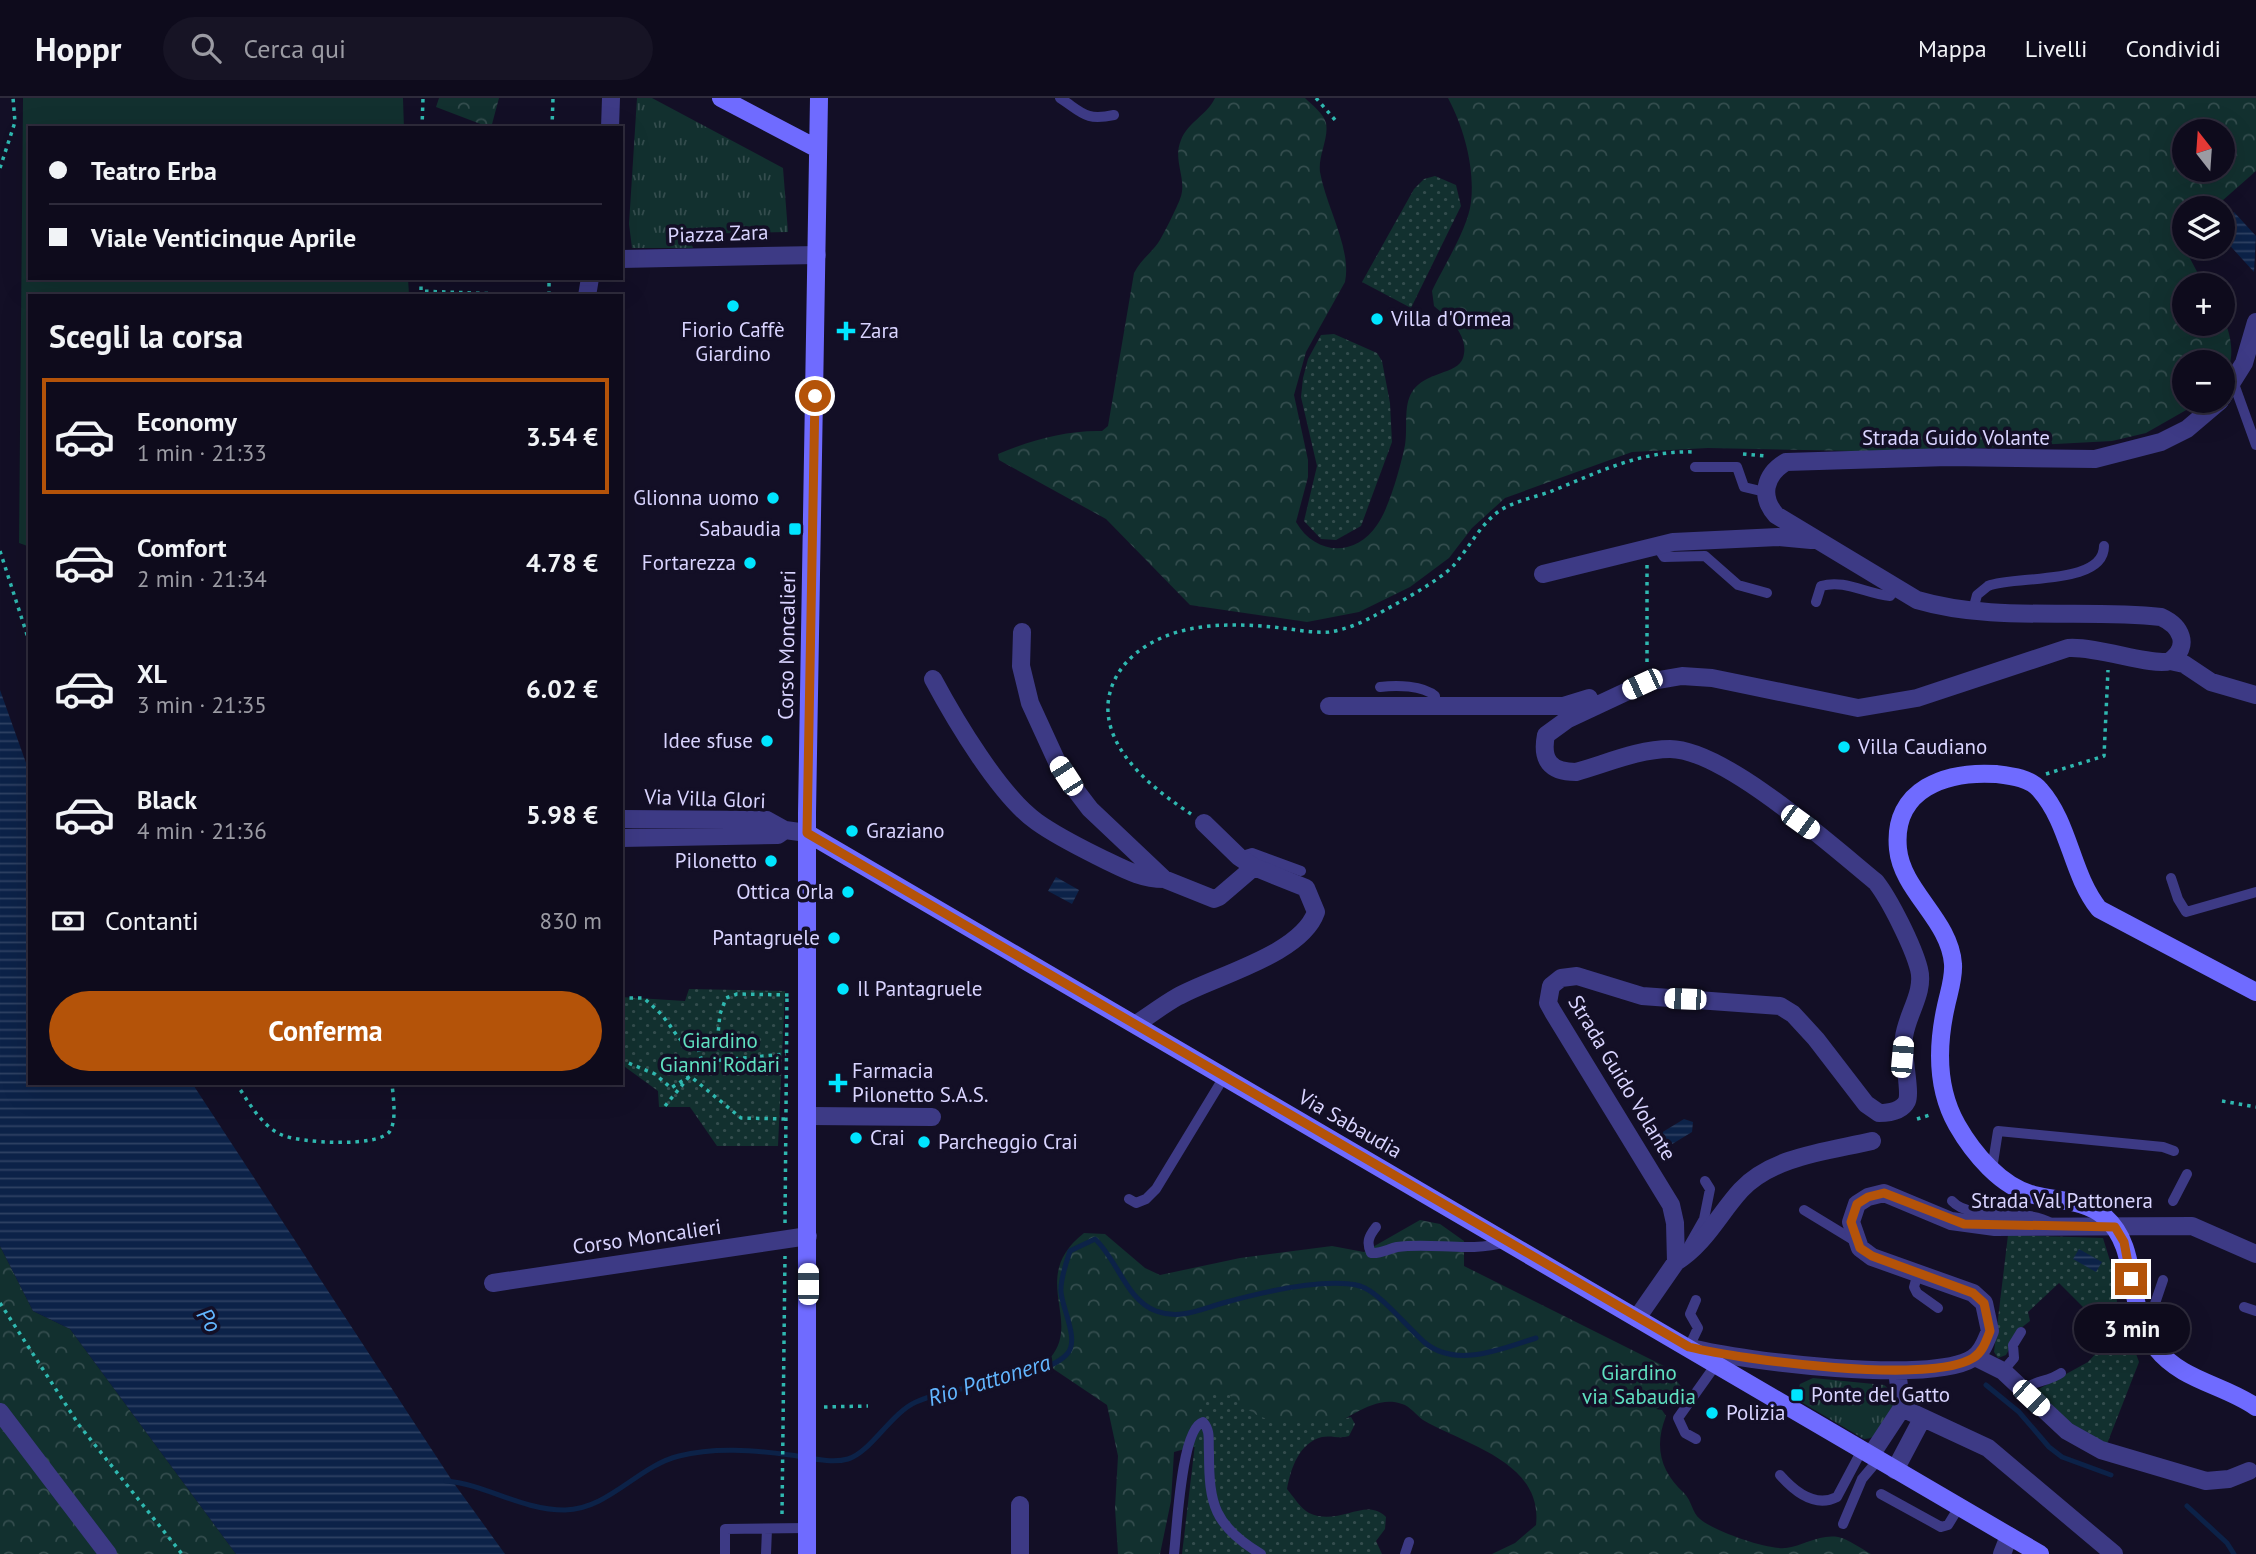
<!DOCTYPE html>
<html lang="it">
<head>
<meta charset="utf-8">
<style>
	body { margin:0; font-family:"PT Sans",sans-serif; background:#171425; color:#f1f3f6; height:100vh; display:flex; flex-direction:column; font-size:26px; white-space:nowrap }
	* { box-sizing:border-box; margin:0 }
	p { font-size:23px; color:#9b9ba3 }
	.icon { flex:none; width:38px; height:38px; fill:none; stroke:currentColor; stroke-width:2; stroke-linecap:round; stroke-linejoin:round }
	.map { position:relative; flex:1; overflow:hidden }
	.drawer { position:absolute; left:28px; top:196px; width:595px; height:791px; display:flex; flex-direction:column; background:#0e0b1c; border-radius:0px; box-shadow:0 7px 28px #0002,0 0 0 2px #2e2b3b }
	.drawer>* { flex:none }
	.guide { position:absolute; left:28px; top:28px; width:595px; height:154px; border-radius:0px; box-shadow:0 7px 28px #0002,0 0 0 2px #2e2b3b; display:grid; align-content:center; height:154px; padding:0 21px; background:#0e0b1c }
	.needle { width:46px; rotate:343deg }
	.tools { position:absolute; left:2172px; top:21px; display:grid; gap:14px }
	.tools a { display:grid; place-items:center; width:63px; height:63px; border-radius:50%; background:#0e0b1c; box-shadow:0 7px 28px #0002,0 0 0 2px #2e2b3b; font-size:35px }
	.end { position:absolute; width:32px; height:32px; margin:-16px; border:9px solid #b45309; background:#fff; box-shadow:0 0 0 4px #fff }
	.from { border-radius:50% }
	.bubble { position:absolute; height:49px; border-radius:24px; background:#0e0b1c; box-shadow:0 7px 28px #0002,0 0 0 2px #2e2b3b; font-size:23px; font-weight:600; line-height:49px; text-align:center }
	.car { position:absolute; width:21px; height:42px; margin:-21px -10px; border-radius:9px; box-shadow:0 0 5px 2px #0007; background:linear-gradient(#fff 24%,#345 0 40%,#fff 0 76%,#345 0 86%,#fff 0) }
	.guide b { display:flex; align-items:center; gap:24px; height:66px; font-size:26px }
	.guide b+b { border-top:2px solid #2e2b3b }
	.guide i { width:18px; height:18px; background:#f1f3f6 }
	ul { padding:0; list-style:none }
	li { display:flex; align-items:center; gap:21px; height:116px; margin:0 14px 10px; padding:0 7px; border:4px solid transparent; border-radius:0px }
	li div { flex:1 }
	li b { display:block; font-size:26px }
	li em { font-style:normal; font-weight:600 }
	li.current { border-color:#b45309 }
	li>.icon { width:63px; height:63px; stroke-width:1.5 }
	h2 { padding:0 21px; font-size:32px; line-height:84px }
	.pay { display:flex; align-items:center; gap:18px; height:77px; padding:0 21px; font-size:26px }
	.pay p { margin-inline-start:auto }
	.action { display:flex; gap:14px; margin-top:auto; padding:14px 21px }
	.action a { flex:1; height:80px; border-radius:42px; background:#b45309; color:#fff; font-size:28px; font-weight:600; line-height:80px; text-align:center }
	header { display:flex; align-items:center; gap:42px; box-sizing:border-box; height:98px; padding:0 35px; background:#0e0b1c; border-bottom:2px solid #2e2b3b }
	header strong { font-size:33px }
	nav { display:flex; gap:38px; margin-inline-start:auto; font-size:24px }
	.search { width:490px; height:63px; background:#171425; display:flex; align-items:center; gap:18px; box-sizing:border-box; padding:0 24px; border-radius:38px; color:#9b9ba3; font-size:26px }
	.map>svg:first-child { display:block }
</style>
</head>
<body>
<header>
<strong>Hoppr</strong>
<div class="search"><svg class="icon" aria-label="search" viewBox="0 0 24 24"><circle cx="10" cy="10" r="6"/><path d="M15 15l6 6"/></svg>Cerca qui</div>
<nav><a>Mappa</a><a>Livelli</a><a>Condividi</a></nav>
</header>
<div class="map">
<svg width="2256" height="1456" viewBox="0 0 2256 1456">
	<defs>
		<pattern id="grass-tufts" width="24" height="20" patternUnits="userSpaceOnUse" patternTransform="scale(1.75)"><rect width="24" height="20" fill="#12302f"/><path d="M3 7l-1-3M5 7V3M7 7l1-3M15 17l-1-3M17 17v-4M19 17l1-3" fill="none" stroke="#344d4e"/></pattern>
		<pattern id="forest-crowns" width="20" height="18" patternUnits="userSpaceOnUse" patternTransform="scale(1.75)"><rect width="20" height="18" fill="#12302f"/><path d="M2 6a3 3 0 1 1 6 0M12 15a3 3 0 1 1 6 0" fill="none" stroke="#344d4e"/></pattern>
		<pattern id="garden-dots" width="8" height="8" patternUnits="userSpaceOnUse" patternTransform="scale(1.75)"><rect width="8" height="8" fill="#12302f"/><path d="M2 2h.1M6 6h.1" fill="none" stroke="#344d4e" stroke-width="1.8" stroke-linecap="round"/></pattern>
		<pattern id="water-rules" width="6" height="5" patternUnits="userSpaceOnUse" patternTransform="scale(1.75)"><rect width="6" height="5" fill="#0c2248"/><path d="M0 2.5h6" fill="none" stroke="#2f4163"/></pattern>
	</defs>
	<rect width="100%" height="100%" fill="#130f26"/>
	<path fill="url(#grass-tufts)" d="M637,0h15l131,70 5,64 -100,2 5,14h-61l-3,-24z
		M1813,1280l71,7c21,14 2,54 -20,54l-63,-37 -4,-9 3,-9z"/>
	<path fill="url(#forest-crowns)" fill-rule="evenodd" d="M439,0h60l-8,30 -55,-21z
		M1215,0h90c7,7 19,16 21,25 3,16 -8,32 -6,49 6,35 32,77 25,110l-39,70 -12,43 14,65v17l-12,45c19,33 59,36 81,3 12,-16 24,-60 28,-80 3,-16 -2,-39 7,-53 13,-21 45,-17 51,-34 7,-23 -14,-39 -29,-52l-2,-15c11,-24 36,-62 39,-89 4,-34 -7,-74 -23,-104h808v73l-42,37h-30v39l20,38h-20v39h38l1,-6c9,17 13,44 0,60l-1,-16h-38v39h18l-56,32 -34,8 -204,11 -200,-4 -76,4 -127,46 -33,30 -23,30 -39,29 -51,25 -52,10 -117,-17 -84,-86 -100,-55 -7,-4 -1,-6c33,-14 69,-24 104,-23l6,-5 26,-153c6,-12 16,-19 24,-30 4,-5 20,-38 22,-44 8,-20 -8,-38 1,-59 7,-18 26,-25 34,-42zM2184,33h38v39h-38z
		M1420,1122l20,4 24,17v25l200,100 21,25 -29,18 6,1 4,6c-12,30 -6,55 18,77 8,8 8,20 16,26 14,12 67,31 86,29 17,-2 33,-14 52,-11 10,2 24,12 33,17h-379l23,-11 21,-18c7,-63 -70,-80 -113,-105 -6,-4 -13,-14 -21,-16 -29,-10 -54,18 -80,25 -48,12 -100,9 -148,23l-3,49 -11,53h-42l-3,-46 3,-52 -11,-51 -55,-37 -1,-11c31,-38 -23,-80 33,-124l21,1 40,34 15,7 80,-17 92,-12 32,6z
		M0,1148l33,65 37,18 166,225h-236z"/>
	<path fill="url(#garden-dots)" d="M1435,78l21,9 5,21 -50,102 -49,-26 52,-93 10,-10z
		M1334,236l43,19 5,8 8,42 2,39 -31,84 -25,14 -15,-1 -17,-18 13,-55 -16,-69 2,-19 5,-19 13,-24z
		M689,891l96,2 -7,155h-61l-27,-39h-31l-1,-16 -37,-27v-67l64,4z
		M2008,1137l95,3 11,36 3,28 22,60 -32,82 -35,-20 -37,-33 53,-29 24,-26 -53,-53 -31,29 2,9 -9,7 -15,27 -8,3 -4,-6z
		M1214,1292c24,6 22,13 41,24 23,13 71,9 96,3l4,7 -6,12c-9,3 -18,-1 -27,1 -23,6 -31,31 -35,52 6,7 14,20 22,24 30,14 57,-17 77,4l-1,12 -9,12 6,13h-200l17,-144z"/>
	<path fill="#12302f" d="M23,0h380l1,30h-374v150h378l1,16 15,2h-394v251l-11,-4z"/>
	<path fill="url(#water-rules)" d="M2234,114l22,24 -2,36 -31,-34v-15z
		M0,592l30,84v309h162l261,399 52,72h-269l-166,-225 -37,-18 -33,-65z
		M1056,779l23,13 -7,14 -24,-13z
		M1684,1021l9,3 -1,10 -23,14 -8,-13z
		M2079,1151l23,13 -6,10 -23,-13z"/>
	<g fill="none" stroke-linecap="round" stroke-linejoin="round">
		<path stroke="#0c2248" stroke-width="5" d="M1986,1287l33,27 30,35 13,10 49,18
			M446,1383c40,3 74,29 119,29 44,-1 73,-44 114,-54 35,-9 74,-6 111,-1 17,2 40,9 58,4 22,-6 43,-46 68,-57 36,-17 128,-22 151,-48 13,-13 -5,-46 -6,-62 -1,-12 5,-29 9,-41l25,-12c22,20 32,62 61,72 24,9 45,-2 67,-8 36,-10 90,-23 127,-19 15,1 25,10 36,20 13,12 25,26 38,38 32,27 77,7 112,-4
			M2187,1408l40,37 7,11"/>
		<path stroke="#2fb8b0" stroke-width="3.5" stroke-dasharray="3.5 5" stroke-linecap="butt" d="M1316,0l20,23
			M422,30l1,-30
			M552,30l1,-30
			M0,70l15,-46 -2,-24
			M421,180v13l128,5
			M549,197v-17
			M1743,356l24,2
			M0,453l30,93
			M1647,467v101
			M2046,676l58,-18 4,-86
			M1191,716c-35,-23 -86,-62 -83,-110 2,-24 16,-43 35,-56 40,-27 93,-25 139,-20 15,2 31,5 47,4 15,-2 32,-9 45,-16 22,-12 64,-34 80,-51 14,-16 24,-36 40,-50 15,-13 39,-17 58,-24 47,-19 90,-41 142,-39
			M621,900h23c7,7 15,13 21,21 13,16 16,30 39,29l14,-14 2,-20 6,-16 11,-4 52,1
			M621,962l34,14 16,14 19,-12 51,42 44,1
			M667,967l119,-11
			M236,985c12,18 25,43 46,52 18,8 97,13 108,-4 7,-12 3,-34 2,-48
			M2222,1003l34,6
			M665,1008l37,-45 -4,-12
			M1917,1021l16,-5
			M785,1125l2,-228
			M0,1205l79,122 103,129
			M824,1309l44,-1
			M782,1416l3,-258"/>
		<path stroke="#3d3a85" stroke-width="10" d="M1060,0c23,15 25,23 54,17
			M2234,286l22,61
			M1695,369h42l7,20 21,5
			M1660,446v7l4,6 41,-1 33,29 29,8
			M1816,504l5,-16c24,-7 45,8 69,10l5,-7
			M1973,512l4,-15 11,-9c27,-11 116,0 116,-40
			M1380,589c16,-2 43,-2 55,9v10
			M1239,759l13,-4 49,18
			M2171,780l7,21 8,13 70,-20
			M1992,1071l6,-38 165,16 11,4
			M1129,1101l7,4 10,-4 10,-10 68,-112
			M1952,1103c19,21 72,6 99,22
			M2173,1103l14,-27
			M1804,1112l51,31
			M1376,1129c-7,9 -10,15 -5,26 10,1 17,-4 26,-6 37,-5 72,6 109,-5
			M1687,1151l17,-30 6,-30 -5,-8
			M1918,1175l-4,14 3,6 21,15
			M2244,1209l12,4
			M2146,1232l17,-50
			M1689,1249l9,-19 -8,-14 6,-14
			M2003,1273l11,-13 -1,-13 8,-13
			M2023,1292c12,-10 25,-8 38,-17
			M1696,1341l-11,-6 -7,-15 39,-55
			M1780,1377c14,16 35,33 57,22l25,-47
			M1881,1396l60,33 7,-2 11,-18
			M1843,1426l19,-45 16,-19
			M725,1456v-25l83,-1
			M766,1456l1,-25
			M1174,1456c3,-24 7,-126 29,-132 8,9 5,19 6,31 0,51 5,73 52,101
			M1405,1456l4,-12"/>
		<path stroke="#3d3a85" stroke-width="18" d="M610,30l1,-30
			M621,161l196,-4
			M587,198l3,-18
			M2222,300l22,-35 12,-41
			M1543,476l130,-32 105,-5 33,3
			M1022,534l-1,34 9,37 28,61 16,24 16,21 74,70 50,20 5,-2 35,-30
			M2170,563l14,3 27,18 45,13
			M933,581c22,41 67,117 104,143 21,15 44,26 66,37 21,10 38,20 61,20
			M1329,608h234l26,-8
			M621,721l146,1 18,10 22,3
			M621,740l157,-3 7,-5
			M1136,926c14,-9 27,-19 41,-27 37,-21 124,-42 139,-85l-10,-24 -52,-21 -15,-10 -35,-34
			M809,1018l123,1
			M1676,1164c29,-18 43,-48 65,-72 32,-34 88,-39 131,-49
			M493,1185l315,-47
			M1637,1220l39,-56 -1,-39 -4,-18 -118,-193 -5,-9 3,-17 10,-8 16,-2 65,20 138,10 13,8 23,25 50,65 13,9c10,0 23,-2 28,-12 4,-10 -5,-47 -3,-64 3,-23 21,-45 15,-68 -6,-23 -29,-69 -43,-87 -44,-36 -152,-133 -206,-133 -31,0 -65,15 -94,23 -26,0 -35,-12 -30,-37l22,-16 79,-37 35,-6 30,2 146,30 59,-10 151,-50c31,-2 84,19 102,13 21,-15 11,-35 -9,-44 -80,-9 -166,6 -244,-17l-141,-85c-16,-18 -12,-40 10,-53l162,-5 147,2 66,-17 26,-13 33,-28
			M1691,1250c52,13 240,37 282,10 10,-6 13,-18 17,-27l-6,-28 -11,-10 -101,-36 -12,-9 -9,-26 6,-18 11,-7 16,-4 67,28 44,6 197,-1 64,28
			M1975,1259l28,14 64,60 34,19 105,31 23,-2 20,-8
			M1902,1310l86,40 126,106
			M0,1314l108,142
			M1871,1357l31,-47 -5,-37
			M1895,1372l27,-51
			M1020,1407v49
			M2002,1456l7,-18"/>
		<path stroke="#6f6bff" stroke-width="18" d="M721,0l97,51
			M807,735l1233,721
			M2256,894l-157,-83c-28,-35 -29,-85 -59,-119 -10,-12 -28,-14 -44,-16 -49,-3 -104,14 -98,75 4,42 52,71 55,115 1,14 -4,28 -7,42 -9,40 -10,82 11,119 16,28 44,62 77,70 24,6 51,5 71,22 37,33 18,89 51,131 26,33 67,36 100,59
			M807,1456v-741l12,-715"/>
	</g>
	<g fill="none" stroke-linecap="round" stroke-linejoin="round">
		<path stroke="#b45309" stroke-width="9" d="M815,298l-8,437 882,514c53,13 240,38 284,11 10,-6 13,-17 17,-27l-6,-28 -11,-10 -101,-37 -12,-8 -9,-26 6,-18 11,-7 16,-4 80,31 151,3 9,15 7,37"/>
	</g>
	<g fill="#00e5ff" stroke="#130f26" stroke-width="2.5">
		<circle cx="733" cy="208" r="7"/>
		<circle cx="1377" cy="221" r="7"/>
		<path d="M842.5 222.5h7v7h7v7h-7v7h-7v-7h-7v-7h7z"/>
		<circle cx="773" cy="400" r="7"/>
		<rect x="788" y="424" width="14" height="14" rx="3.5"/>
		<circle cx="750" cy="465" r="7"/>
		<circle cx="767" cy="643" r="7"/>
		<circle cx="1844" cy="649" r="7"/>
		<circle cx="852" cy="733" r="7"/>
		<circle cx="771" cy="763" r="7"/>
		<circle cx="848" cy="794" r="7"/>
		<circle cx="834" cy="840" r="7"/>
		<circle cx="843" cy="891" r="7"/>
		<path d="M834.5 974.5h7v7h7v7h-7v7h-7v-7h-7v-7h7z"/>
		<circle cx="856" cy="1040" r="7"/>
		<circle cx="924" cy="1044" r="7"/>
		<rect x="1790" y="1290" width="14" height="14" rx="3.5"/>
		<circle cx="1712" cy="1315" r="7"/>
	</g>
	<g text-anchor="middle" stroke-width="7" stroke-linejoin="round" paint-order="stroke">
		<g font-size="21" fill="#d9d4ff" stroke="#130f26">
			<text transform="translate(718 136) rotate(-2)" y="7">Piazza Zara</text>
			<text x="1956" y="347">Strada Guido Volante</text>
			<text transform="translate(787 547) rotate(-89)" y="7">Corso Moncalieri</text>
			<text transform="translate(705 701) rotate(2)" y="7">Via Villa Glori</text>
			<text transform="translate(1622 980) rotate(59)" y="7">Strada Guido Volante</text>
			<text transform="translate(1350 1026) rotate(30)" y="7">Via Sabaudia</text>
			<text x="2062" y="1110">Strada Val Pattonera</text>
			<text transform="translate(647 1139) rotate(-8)" y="7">Corso Moncalieri</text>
		</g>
		<g font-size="21" fill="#d9d4ff" stroke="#130f26" text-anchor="start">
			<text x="1391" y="228">Villa d'Ormea</text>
			<text x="733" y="239" text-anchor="middle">Fiorio Caffè<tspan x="733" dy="24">Giardino</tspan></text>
			<text x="860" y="240">Zara</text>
			<text x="759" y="407" text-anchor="end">Glionna uomo</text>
			<text x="781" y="438" text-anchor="end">Sabaudia</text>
			<text x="736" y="472" text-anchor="end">Fortarezza</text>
			<text x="753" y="650" text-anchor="end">Idee sfuse</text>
			<text x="1858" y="656">Villa Caudiano</text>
			<text x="866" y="740">Graziano</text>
			<text x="757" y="770" text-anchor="end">Pilonetto</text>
			<text x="834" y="801" text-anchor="end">Ottica Orla</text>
			<text x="820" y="847" text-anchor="end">Pantagruele</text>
			<text x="857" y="898">Il Pantagruele</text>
			<text x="852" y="980">Farmacia<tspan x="852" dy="24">Pilonetto S.A.S.</tspan></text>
			<text x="870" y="1047">Crai</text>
			<text x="938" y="1051">Parcheggio Crai</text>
			<text x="1811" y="1304">Ponte del Gatto</text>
			<text x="1726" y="1322">Polizia</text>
		</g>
		<g font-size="21" fill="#5fe0c0" stroke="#130f26">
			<text x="720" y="950">Giardino<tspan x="720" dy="24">Gianni Rodari</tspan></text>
			<text x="1639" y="1282">Giardino<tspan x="1639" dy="24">via Sabaudia</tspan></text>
		</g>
		<g font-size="23" font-style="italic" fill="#62b6ff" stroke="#130f26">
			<text transform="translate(209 1222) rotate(57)" y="8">Po</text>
			<text transform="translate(989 1282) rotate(-17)" y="8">Rio Pattonera</text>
		</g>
	</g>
</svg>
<div class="tools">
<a><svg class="needle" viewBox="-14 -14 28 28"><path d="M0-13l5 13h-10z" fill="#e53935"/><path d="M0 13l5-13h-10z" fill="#9b9ba3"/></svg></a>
<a><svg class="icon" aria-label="layers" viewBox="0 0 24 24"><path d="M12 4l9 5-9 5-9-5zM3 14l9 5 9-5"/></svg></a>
<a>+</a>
<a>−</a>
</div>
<i class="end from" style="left:815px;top:298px"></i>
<i class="end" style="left:2131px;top:1181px"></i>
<div class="bubble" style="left:2074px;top:1206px;width:116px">3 min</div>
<i class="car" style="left:1642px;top:586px;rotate:245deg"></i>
<i class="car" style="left:1066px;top:678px;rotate:327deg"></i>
<i class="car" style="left:1800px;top:724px;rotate:126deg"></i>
<i class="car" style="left:1685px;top:901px;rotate:272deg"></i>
<i class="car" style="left:1902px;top:959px;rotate:5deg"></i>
<i class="car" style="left:808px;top:1186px;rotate:0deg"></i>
<i class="car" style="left:2031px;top:1300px;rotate:133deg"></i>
<div class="guide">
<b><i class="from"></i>Teatro Erba</b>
<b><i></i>Viale Venticinque Aprile</b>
</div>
<section class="drawer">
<h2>Scegli la corsa</h2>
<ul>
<li class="current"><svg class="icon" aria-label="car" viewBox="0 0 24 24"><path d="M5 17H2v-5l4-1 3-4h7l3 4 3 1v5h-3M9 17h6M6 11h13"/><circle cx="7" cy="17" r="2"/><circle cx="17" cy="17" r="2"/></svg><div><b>Economy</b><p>1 min · 21:33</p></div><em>3.54 €</em></li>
<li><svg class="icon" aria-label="car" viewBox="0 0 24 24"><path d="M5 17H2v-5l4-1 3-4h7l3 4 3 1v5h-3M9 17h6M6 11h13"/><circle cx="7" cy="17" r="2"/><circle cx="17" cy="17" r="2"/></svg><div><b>Comfort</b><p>2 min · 21:34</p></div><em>4.78 €</em></li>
<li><svg class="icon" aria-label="car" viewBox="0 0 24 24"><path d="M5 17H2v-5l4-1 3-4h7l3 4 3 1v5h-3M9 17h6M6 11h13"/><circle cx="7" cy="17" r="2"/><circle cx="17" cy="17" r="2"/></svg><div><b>XL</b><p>3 min · 21:35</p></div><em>6.02 €</em></li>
<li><svg class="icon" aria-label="car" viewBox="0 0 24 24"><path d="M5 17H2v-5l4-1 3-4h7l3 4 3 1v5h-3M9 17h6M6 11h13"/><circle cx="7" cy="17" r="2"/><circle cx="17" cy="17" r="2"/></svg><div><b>Black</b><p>4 min · 21:36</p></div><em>5.98 €</em></li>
</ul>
<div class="pay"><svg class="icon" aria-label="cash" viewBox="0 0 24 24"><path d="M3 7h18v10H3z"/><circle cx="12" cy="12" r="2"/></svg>Contanti<p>830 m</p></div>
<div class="action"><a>Conferma</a></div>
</section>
</div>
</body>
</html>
